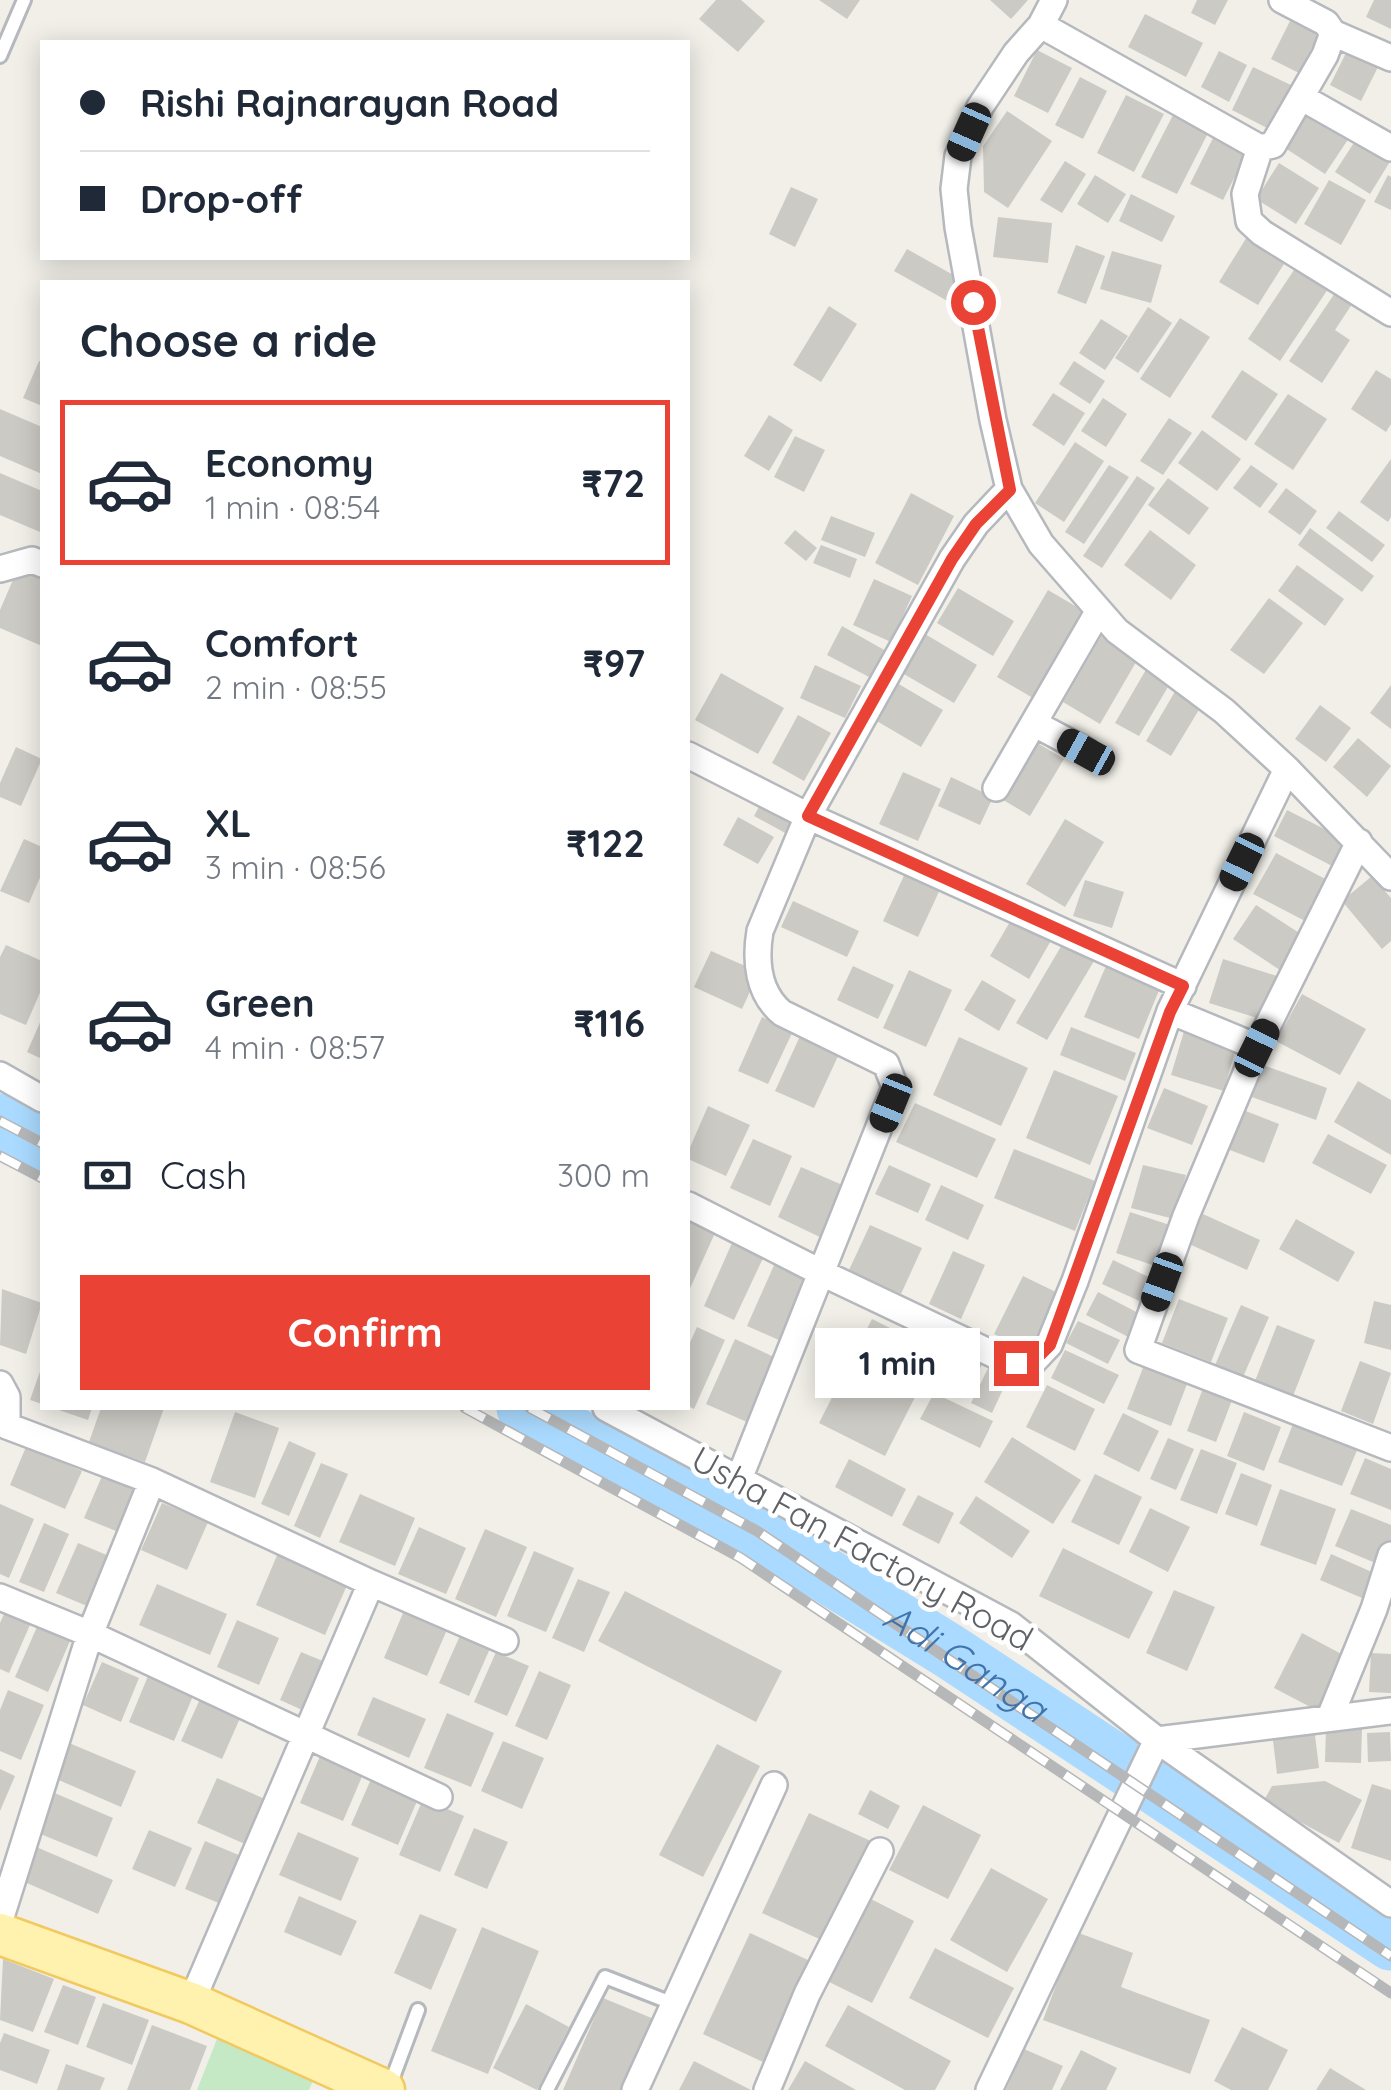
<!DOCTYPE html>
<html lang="en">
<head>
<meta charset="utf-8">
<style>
	body { margin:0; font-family:Quicksand,sans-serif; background:#f2f2f3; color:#1f2937; height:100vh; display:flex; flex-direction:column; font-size:38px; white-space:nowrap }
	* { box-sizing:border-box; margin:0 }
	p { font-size:32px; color:#747a83 }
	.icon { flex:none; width:55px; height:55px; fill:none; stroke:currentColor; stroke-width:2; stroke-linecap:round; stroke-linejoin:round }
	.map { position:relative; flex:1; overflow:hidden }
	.sheet { position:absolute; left:40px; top:280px; width:650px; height:1130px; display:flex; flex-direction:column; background:#fff; border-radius:0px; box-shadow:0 5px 25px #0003 }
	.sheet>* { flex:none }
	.guide { position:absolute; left:40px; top:40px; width:650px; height:220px; border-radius:0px; box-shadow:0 5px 25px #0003; display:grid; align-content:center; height:220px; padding:0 40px; background:#fff }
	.end { position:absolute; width:45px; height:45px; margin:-22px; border:12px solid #ea4335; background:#fff; box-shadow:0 0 0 5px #fff }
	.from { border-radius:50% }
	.bubble { position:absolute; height:70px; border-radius:0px; background:#fff; box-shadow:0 5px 25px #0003; font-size:32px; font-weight:700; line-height:70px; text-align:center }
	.car { position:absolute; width:30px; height:60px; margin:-30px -15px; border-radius:12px; box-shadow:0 0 8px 2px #0007; background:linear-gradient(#222 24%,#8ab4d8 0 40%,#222 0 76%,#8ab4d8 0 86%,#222 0) }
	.guide b { display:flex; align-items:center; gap:35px; height:95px; font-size:38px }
	.guide b+b { border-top:2px solid #e0e1e3 }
	.guide i { width:25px; height:25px; background:#1f2937 }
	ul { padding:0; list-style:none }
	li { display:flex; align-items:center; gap:30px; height:165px; margin:0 20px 15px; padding:0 20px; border:5px solid transparent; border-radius:0px }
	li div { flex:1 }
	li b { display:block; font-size:38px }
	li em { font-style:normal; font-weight:700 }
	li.on { border-color:#ea4335 }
	li>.icon { width:90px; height:90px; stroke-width:1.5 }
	h2 { padding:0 40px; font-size:45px; line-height:120px }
	.pay { display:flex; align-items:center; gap:25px; height:110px; padding:0 40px; font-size:38px }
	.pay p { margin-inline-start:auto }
	.button { display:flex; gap:20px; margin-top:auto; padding:20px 40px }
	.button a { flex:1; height:115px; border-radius:0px; background:#ea4335; color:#fff; font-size:40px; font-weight:700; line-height:115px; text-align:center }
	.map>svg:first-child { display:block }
</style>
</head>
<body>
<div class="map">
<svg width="1391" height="2090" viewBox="0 0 1391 2090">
	<rect width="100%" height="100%" fill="#f1efe8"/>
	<path fill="#c5e8c5" d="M217,2039l96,41 -4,10h-112z"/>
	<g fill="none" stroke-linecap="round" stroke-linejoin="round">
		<g stroke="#aadaff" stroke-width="55">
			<path d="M0,1121l42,23"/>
			<path id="s1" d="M524,1408l216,114 209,129 442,292"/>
		</g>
	</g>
	<path fill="#cccac5" d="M716,0h25l24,21 -27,31 -39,-33z
		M819,0h41l-13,19z
		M990,0h38l-17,19z
		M1197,0h31l-13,25 -24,-12z
		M1374,0h17v29l-25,-12z
		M1145,14l58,29 -17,34 -58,-30z
		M1290,21l28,14 -19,38 -28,-14z
		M1348,49l31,16 -18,36 -31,-16z
		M1037,50l35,18 -24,45 -34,-17z
		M1219,51l28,14 -18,37 -28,-15z
		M1253,67l42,20 -22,44 -41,-21z
		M1080,77l27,14 -24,48 -28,-14z
		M1126,95l38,19 -30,58 -37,-19z
		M1310,109l41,26 -26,39 -40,-26z
		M1007,111l45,30 -44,67 -24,-16 -1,-46z
		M1173,115l35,18 -31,61 -36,-17z
		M1213,138l33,17 -23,45 -33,-16z
		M1357,138l34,22 -21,34 -35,-22z
		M1065,161l21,13 -24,39 -22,-13z
		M1279,163l40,25 -23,36 -40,-25z
		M1095,175l31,19 -18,29 -31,-19z
		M1388,175l3,2v33l-17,-8z
		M1329,180l37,20 -25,45 -37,-21z
		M791,187l27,12 -23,48 -26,-13z
		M1131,194l44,22 -13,26 -43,-21z
		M998,217l54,6 -4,40 -55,-6z
		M1250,232l39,24 -31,49 -39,-23z
		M1076,245l29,11 -19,48 -29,-11z
		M907,249l57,32 -13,22 -57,-32z
		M1112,251l50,14 -11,38 -51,-14z
		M1296,267l32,22 -48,72 -32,-22z
		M1339,287l17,11 -21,32 15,10 -28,43 -33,-22z
		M829,306l28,18 -36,58 -28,-17z
		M1148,307l24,16 -34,50 -23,-15z
		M1180,318l30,19 -40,61 -30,-19z
		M1101,319l27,17 -23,34 -26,-17z
		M39,361l3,1v44l-19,-8z
		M1074,361l31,20 -15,23 -31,-20z
		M1242,370l36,24 -32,47 -35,-24z
		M1376,370l15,9v45l-5,8 -35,-23z
		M1053,393l32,20 -21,33 -32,-21z
		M1288,394l39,25 -34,51 -39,-26z
		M1103,398l24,16 -21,33 -25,-16z
		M0,409l42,18v47l-42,-18z
		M769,415l24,15 -24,41 -25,-15z
		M1169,418l23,15 -29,42 -23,-14z
		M1202,430l39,29 -24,32 -39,-28z
		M795,436l30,14 -21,42 -30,-15z
		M1075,442l29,19 -40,61 -29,-19z
		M1391,459v58l-3,5 -28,-20z
		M1109,465l20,12 -45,67 -19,-12z
		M1251,465l27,19 -18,24 -27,-20z
		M0,473l42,18 -2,41 -40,-17z
		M1137,476l18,12 -53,80 -19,-12z
		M1168,478l41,30 -20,27 -41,-30z
		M1286,488l31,23 -17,24 -32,-23z
		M911,493l43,23 -36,69 -43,-22z
		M1339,511l46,34 -13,17 -46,-34z
		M831,516l44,17 -10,24 -44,-17z
		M1310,528l64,48 -12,16 -64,-47z
		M795,530l22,18 -11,13 -22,-18z
		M1150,530l46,35 -25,35 -47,-35z
		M821,545l36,14 -7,19 -37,-15z
		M1297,565l47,34 -19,27 -47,-35z
		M18,568l24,11v67l-42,-18v-18z
		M874,579l38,17 -21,46 -38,-17z
		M958,588l56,33 -21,35 -56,-33z
		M1048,590l41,24 -51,87 -41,-24z
		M1269,598l34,25 -39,51 -34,-24z
		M842,626l44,25 -15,27 -44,-23z
		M925,634l52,31 -23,38 -52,-30z
		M1102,635l37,22 -39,67 -37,-22z
		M1151,661l24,14 -36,61 -24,-13z
		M815,665l46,21 -16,32 -45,-20z
		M721,673l63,35 -26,46 -63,-34z
		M897,683l46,27 -22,37 -46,-27z
		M1391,685v44l-21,-16z
		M1177,688l26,15 -32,53 -25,-15z
		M1320,705l31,23 -25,34 -31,-23z
		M798,715l33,18 -27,48 -32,-18z
		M1358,738l33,28 -24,31 -34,-30z
		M1034,741l30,18 -34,57 -30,-18z
		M16,747l26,12 -21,47 -21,-9v-14z
		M903,772l38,17 -23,52 -39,-17z
		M951,777l42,20 -13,28 -42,-19z
		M762,801l33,18 -8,15 -33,-18z
		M1287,810l65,33 -14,26 -64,-33z
		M738,817l36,20 -16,27 -35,-19z
		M1065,819l39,23 -39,65 -39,-23z
		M24,839l18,8v26l-13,30 -29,-12z
		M1276,853l55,29 -22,41 -56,-29z
		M908,867l35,16 -25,54 -35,-16z
		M1372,876l19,22v43l-9,8 -40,-48z
		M1085,880l39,12 -12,36 -39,-12z
		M793,901l66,30 -12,26 -66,-30z
		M1256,905l51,33 -24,34 -50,-33z
		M1014,915l39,22 -24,42 -39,-23z
		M1063,943l31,18 -47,79 -31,-17z
		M6,945l36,16v27l-16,37 -26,-11v-57z
		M711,951l48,21 -17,37 -48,-22z
		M1223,959l57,18 -13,44 -58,-18z
		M853,966l41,19 -16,34 -41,-19z
		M1106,966l54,22 -21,51 -55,-22z
		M909,970l43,20 -26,57 -43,-19z
		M982,980l34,20 -17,31 -35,-21z
		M1302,994l64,35 -26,46 -64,-34z
		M762,1017l31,14 -25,53 -30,-13z
		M42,1018v41l-15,-7z
		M1071,1027l65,26 -11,28 -65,-26z
		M1185,1028l52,16 -13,47 -53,-16z
		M800,1036l39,18 -25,54 -39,-17z
		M959,1037l69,31 -27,58 -68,-31z
		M1260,1064l67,24 -11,32 -67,-24z
		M1054,1070l64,26 -28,69 -64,-27z
		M1358,1081l33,19v55l-57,-33z
		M1164,1088l44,18 -16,39 -45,-17z
		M915,1103l81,36 -19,39 -81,-36z
		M708,1106l42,19 -24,51 -38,-17v-7z
		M1238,1108l41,16 -15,39 -42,-16z
		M1328,1134l59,31 -16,29 -59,-31z
		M753,1139l39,17 -22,50 -40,-18z
		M1014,1149l81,32 -20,50 -81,-33z
		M889,1165l42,19 -13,29 -43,-19z
		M1143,1165l43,10 -12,44 -43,-11z
		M801,1167l46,20 -23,52 -46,-22z
		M941,1185l43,20 -16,35 -43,-20z
		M688,1210l31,14 -31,69z
		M1130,1212l46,15 -14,41 -46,-15z
		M1203,1214l57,26 -13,30 -58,-26z
		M1296,1219l59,33 -17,30 -59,-33z
		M870,1225l52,23 -21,46 -52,-24z
		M732,1243l32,13 -30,64 -30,-14z
		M953,1251l32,14 -24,54 -32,-15z
		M1113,1260l44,21 -11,23 -44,-20z
		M775,1263l35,16 -29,62 -34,-15z
		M1023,1276l37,18 -28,59 -38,-19z
		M2,1289l40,14 -16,51 -26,-9z
		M1098,1292l46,24 -12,23 -46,-24z
		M1179,1299l49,19 -17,44 -49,-19z
		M1374,1301l17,4v45l-27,-7z
		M1241,1305l28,12 -26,60 -28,-12z
		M872,1319l66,33 -53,104 -66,-33z
		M1078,1321l42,19 -12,24 -42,-21z
		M1277,1325l38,15 -22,56 -38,-15z
		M697,1327l28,13 -31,69 -6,-3v-59z
		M735,1339l50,23 -29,64 -50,-22z
		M953,1345l31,15 -17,35 -31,-16z
		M1065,1350l54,25 -15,29 -53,-26z
		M1146,1360l44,16 -19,50 -44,-17z
		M1360,1361l31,12 -18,51 -32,-13z
		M991,1362l20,10 -19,41 -21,-10z
		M42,1366v38l-12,-4z
		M1205,1383l29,12 -18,47 -29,-11z
		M1047,1385l48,24 -20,42 -49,-24z
		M934,1393l59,28 -13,27 -60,-29z
		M53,1408h39l-4,12z
		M101,1408h63l-19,54 -56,-20z
		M235,1412l44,16 -24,70 -45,-16z
		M1244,1412l37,15 -17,44 -37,-15z
		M1123,1413l36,18 -20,41 -36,-18z
		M1293,1424l65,24 -16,38 -64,-24z
		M1012,1437l69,43 -28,44 -69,-42z
		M1168,1438l26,11 -18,41 -26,-11z
		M289,1441l27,12 -27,63 -28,-12z
		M26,1447l56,24 -17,38 -55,-24z
		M1201,1449l36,14 -20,51 -37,-14z
		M1365,1458l26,11v41l-41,-16z
		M849,1459l57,30 -14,28 -57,-30z
		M321,1463l27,11 -28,64 -26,-12z
		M1241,1473l31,12 -15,41 -32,-12z
		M1095,1474l47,23 -23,48 -48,-23z
		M102,1476l32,14 -18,41 -32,-13z
		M1280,1489l56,20 -20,56 -56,-20z
		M360,1494l55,24 -20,48 -56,-24z
		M918,1495l36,18 -15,31 -37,-19z
		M976,1496l54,35 -18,27 -53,-35z
		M162,1503l46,19 -21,48 -46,-20z
		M0,1504l34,15 -25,59 -9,-4z
		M1150,1508l40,19 -22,45 -39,-20z
		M1351,1509l40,16v14l-11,26 -45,-19z
		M44,1523l25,11 -25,58 -25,-10z
		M419,1527l47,21 -20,46 -48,-20z
		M485,1529l42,18 -31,70 -41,-18z
		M78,1543l31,13 -22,50 -31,-13z
		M1063,1548l90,44 -24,47 -90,-43z
		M534,1551l40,17 -28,64 -39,-16z
		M278,1553l70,30 -23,52 -69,-30z
		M1331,1554l50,22 -12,25 -49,-21z
		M578,1579l32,13 -26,60 -32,-14z
		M157,1584l70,30 -17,41 -71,-30z
		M1174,1590l41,17 -28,64 -41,-18z
		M625,1591l157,80 -26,51 -158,-81z
		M406,1606l43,19 -22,51 -43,-18z
		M7,1607l26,11 -24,55 -9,-4v-46z
		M40,1620l33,14 -25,58 -33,-15z
		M237,1620l42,18 -20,47 -42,-18z
		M462,1631l30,13 -23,52 -30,-13z
		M1302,1633l47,25 -29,54 -46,-24z
		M301,1652l29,12 -21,49 -29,-13z
		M496,1652l33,14 -22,50 -33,-14z
		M1371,1653l20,1v39l-22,-1z
		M102,1662l37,16 -18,44 -38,-17z
		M539,1671l32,14 -24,55 -32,-14z
		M148,1676l45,20 -19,45 -45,-19z
		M8,1690l36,15 -23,55 -21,-9v-41z
		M373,1697l53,22 -17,39 -52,-23z
		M200,1699l41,17 -19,43 -41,-18z
		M447,1713l47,20 -23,54 -47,-19z
		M1314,1727l5,41 -42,6 -5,-42z
		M1326,1727h36l-1,36 -36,-1z
		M1390,1732l1,29 -23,1 -1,-29z
		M503,1741l41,17 -22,51 -41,-18z
		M69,1743l67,28 -15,36 -67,-29z
		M717,1744l43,22 -57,111 -44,-22z
		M321,1754l43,18 -21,49 -43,-18z
		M0,1769l15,7 -15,35z
		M217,1778l48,21 -20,45 -48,-21z
		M371,1779l47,20 -20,46 -47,-20z
		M1325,1781l37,19 -23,43 -76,-41 9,-16z
		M1372,1784l19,6v71l-40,-13z
		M870,1790l30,16 -12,23 -30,-15z
		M50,1791l63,27 -16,39 -64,-26z
		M423,1799l41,17 -24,56 -41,-17z
		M923,1805l58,30 -33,64 -59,-29z
		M809,1813l64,29 -47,100 -64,-29z
		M474,1828l34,14 -21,47 -33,-14z
		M149,1830l43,18 -17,39 -43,-18z
		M298,1832l61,26 -18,43 -62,-26z
		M205,1841l41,17 -20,48 -41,-17z
		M34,1846l79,34 -15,34 -78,-34z
		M991,1868l57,31 -41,73 -57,-32z
		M299,1896l58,25 -16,35 -57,-24z
		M867,1897l47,24 -42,82 -47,-23z
		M420,1914l37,15 -26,61 -37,-17z
		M482,1927l57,24 -51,123 -57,-23z
		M1076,1932l57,21 -12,34 89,33 -20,54 -147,-54z
		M750,1933l60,28 -47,101 -60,-28z
		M935,1948l79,40 -26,50 -79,-40z
		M3,1959l51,20 -21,53 -33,-12z
		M63,1985l33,12 -18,48 -34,-13z
		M603,1998l51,21 -31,71h-60z
		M103,2003l46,17 -17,45 -46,-18z
		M526,2004l43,23 -32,63 -44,-22z
		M848,2005l103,56 -16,29h-30l-80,-44z
		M152,2025l55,21 -17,44h-63z
		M1242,2027l46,23 -20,40h-37l-17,-9z
		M4,2033l46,17 -13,34 -37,-14v-27z
		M1024,2049l39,17 -11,24h-46z
		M1081,2050l36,18 -11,22h-46z
		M694,2061l57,29h-72z
		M805,2061l51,29h-68z
		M66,2064l39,14 -5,12h-43z
		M1330,2068l36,22h-50z"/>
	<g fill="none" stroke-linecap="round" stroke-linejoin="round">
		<defs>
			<path id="service" d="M0,56l24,-56
				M389,2088l29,-78
				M547,2090l58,-113 69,27"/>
			<path id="minor" d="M1054,0l-13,25 -25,28 -36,54 -22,49 -4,33 4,38 35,193 16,69 32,55 76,87 107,80 63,58 104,108
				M1041,25l219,123 13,-3 52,-90 8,-22 -7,-10 -44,-23
				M1333,33l58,25
				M1301,97l90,51
				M1260,148l-15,46 4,27 13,12 129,80
				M0,569l32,-9 10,4
				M1035,724l51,27
				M688,755l120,61 375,170
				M996,788l102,-176
				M1359,842l-102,205 -71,169 -48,134 253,98
				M1170,1011l87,36
				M0,1075l42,24
				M688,1205l134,68 177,84 32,7 18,-19 26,-64 95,-270 117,-242
				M0,1384l7,13v29l145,55 219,102 -180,420
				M606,1408l405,217 146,115 234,164
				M739,1479l156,-392 -9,-23 -104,-51c-24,-20 -27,-52 -22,-82l48,-115 144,-257 24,-35 33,-35
				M371,1583l134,58
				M0,1597l90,37 349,163
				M1330,1717l44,-108 17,-54
				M1157,1740l234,-29
				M0,1920l90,-286 62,-153
				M635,2090l139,-305
				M767,2090l40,-96 73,-143
				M989,2090l168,-350"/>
			<path id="primary" d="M0,1934l191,69 193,87"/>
		</defs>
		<use href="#service" stroke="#b5b8bc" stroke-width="18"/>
		<use href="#minor" stroke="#b5b8bc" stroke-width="30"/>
		<use href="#primary" stroke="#f2c960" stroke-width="45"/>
		<use href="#service" stroke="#fff" stroke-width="12"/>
		<use href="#minor" stroke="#fff" stroke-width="25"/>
		<use href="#primary" stroke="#fff2af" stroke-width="40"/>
		<defs>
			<path id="rail" d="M0,1121l42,22
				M0,1156l42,22
				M465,1408l276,150 650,435
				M530,1408l227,123 634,425"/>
		</defs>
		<use href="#rail" stroke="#b6b7b8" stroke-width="11"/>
		<use href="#rail" stroke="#fff" stroke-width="8" stroke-dasharray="22" stroke-linecap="butt"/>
	</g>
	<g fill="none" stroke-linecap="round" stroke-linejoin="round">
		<path stroke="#ea4335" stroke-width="12" d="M973,302l37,188 -34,34 -24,35 -144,257 375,170 -13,26 -120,333 -19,19 -15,-1"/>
	</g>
	<g text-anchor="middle" stroke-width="9" stroke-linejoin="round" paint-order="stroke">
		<g font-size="35" fill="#5f6368" stroke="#fff">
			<text transform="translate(862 1549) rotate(29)" y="12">Usha Fan Factory Road</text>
		</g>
		<g font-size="38" font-style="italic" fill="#4174aa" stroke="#fff">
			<text dy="13" stroke="none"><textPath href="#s1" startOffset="510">Adi Ganga</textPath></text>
		</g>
	</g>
</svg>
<i class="end from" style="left:973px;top:302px"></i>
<i class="end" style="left:1016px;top:1363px"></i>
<div class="bubble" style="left:815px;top:1328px;width:165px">1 min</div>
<i class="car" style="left:969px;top:132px;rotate:204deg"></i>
<i class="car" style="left:1086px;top:752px;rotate:299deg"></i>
<i class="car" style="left:1242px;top:862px;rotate:206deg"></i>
<i class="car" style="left:1257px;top:1048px;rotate:26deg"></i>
<i class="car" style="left:891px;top:1103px;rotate:202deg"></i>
<i class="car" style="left:1162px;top:1282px;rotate:200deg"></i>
<div class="guide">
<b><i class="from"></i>Rishi Rajnarayan Road</b>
<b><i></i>Drop-off</b>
</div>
<section class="sheet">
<h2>Choose a ride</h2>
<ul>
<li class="on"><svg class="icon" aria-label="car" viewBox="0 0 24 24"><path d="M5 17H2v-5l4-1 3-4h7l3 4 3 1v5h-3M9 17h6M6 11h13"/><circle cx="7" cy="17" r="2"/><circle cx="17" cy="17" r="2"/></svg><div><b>Economy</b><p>1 min · 08:54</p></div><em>₹72</em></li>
<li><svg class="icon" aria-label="car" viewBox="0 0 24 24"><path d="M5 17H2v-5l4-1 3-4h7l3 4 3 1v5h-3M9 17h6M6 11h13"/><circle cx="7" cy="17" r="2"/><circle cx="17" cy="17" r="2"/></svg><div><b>Comfort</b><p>2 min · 08:55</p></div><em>₹97</em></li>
<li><svg class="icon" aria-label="car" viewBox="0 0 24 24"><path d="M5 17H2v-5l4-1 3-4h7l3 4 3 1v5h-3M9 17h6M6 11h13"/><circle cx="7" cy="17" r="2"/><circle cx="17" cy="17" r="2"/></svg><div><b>XL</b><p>3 min · 08:56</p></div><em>₹122</em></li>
<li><svg class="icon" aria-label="car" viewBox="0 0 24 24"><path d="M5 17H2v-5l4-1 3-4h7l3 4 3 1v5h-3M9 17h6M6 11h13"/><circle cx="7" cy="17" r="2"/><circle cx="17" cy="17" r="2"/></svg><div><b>Green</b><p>4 min · 08:57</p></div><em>₹116</em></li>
</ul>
<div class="pay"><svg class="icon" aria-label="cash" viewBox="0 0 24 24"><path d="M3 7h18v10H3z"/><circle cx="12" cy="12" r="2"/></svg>Cash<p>300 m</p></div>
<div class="button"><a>Confirm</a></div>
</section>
</div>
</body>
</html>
